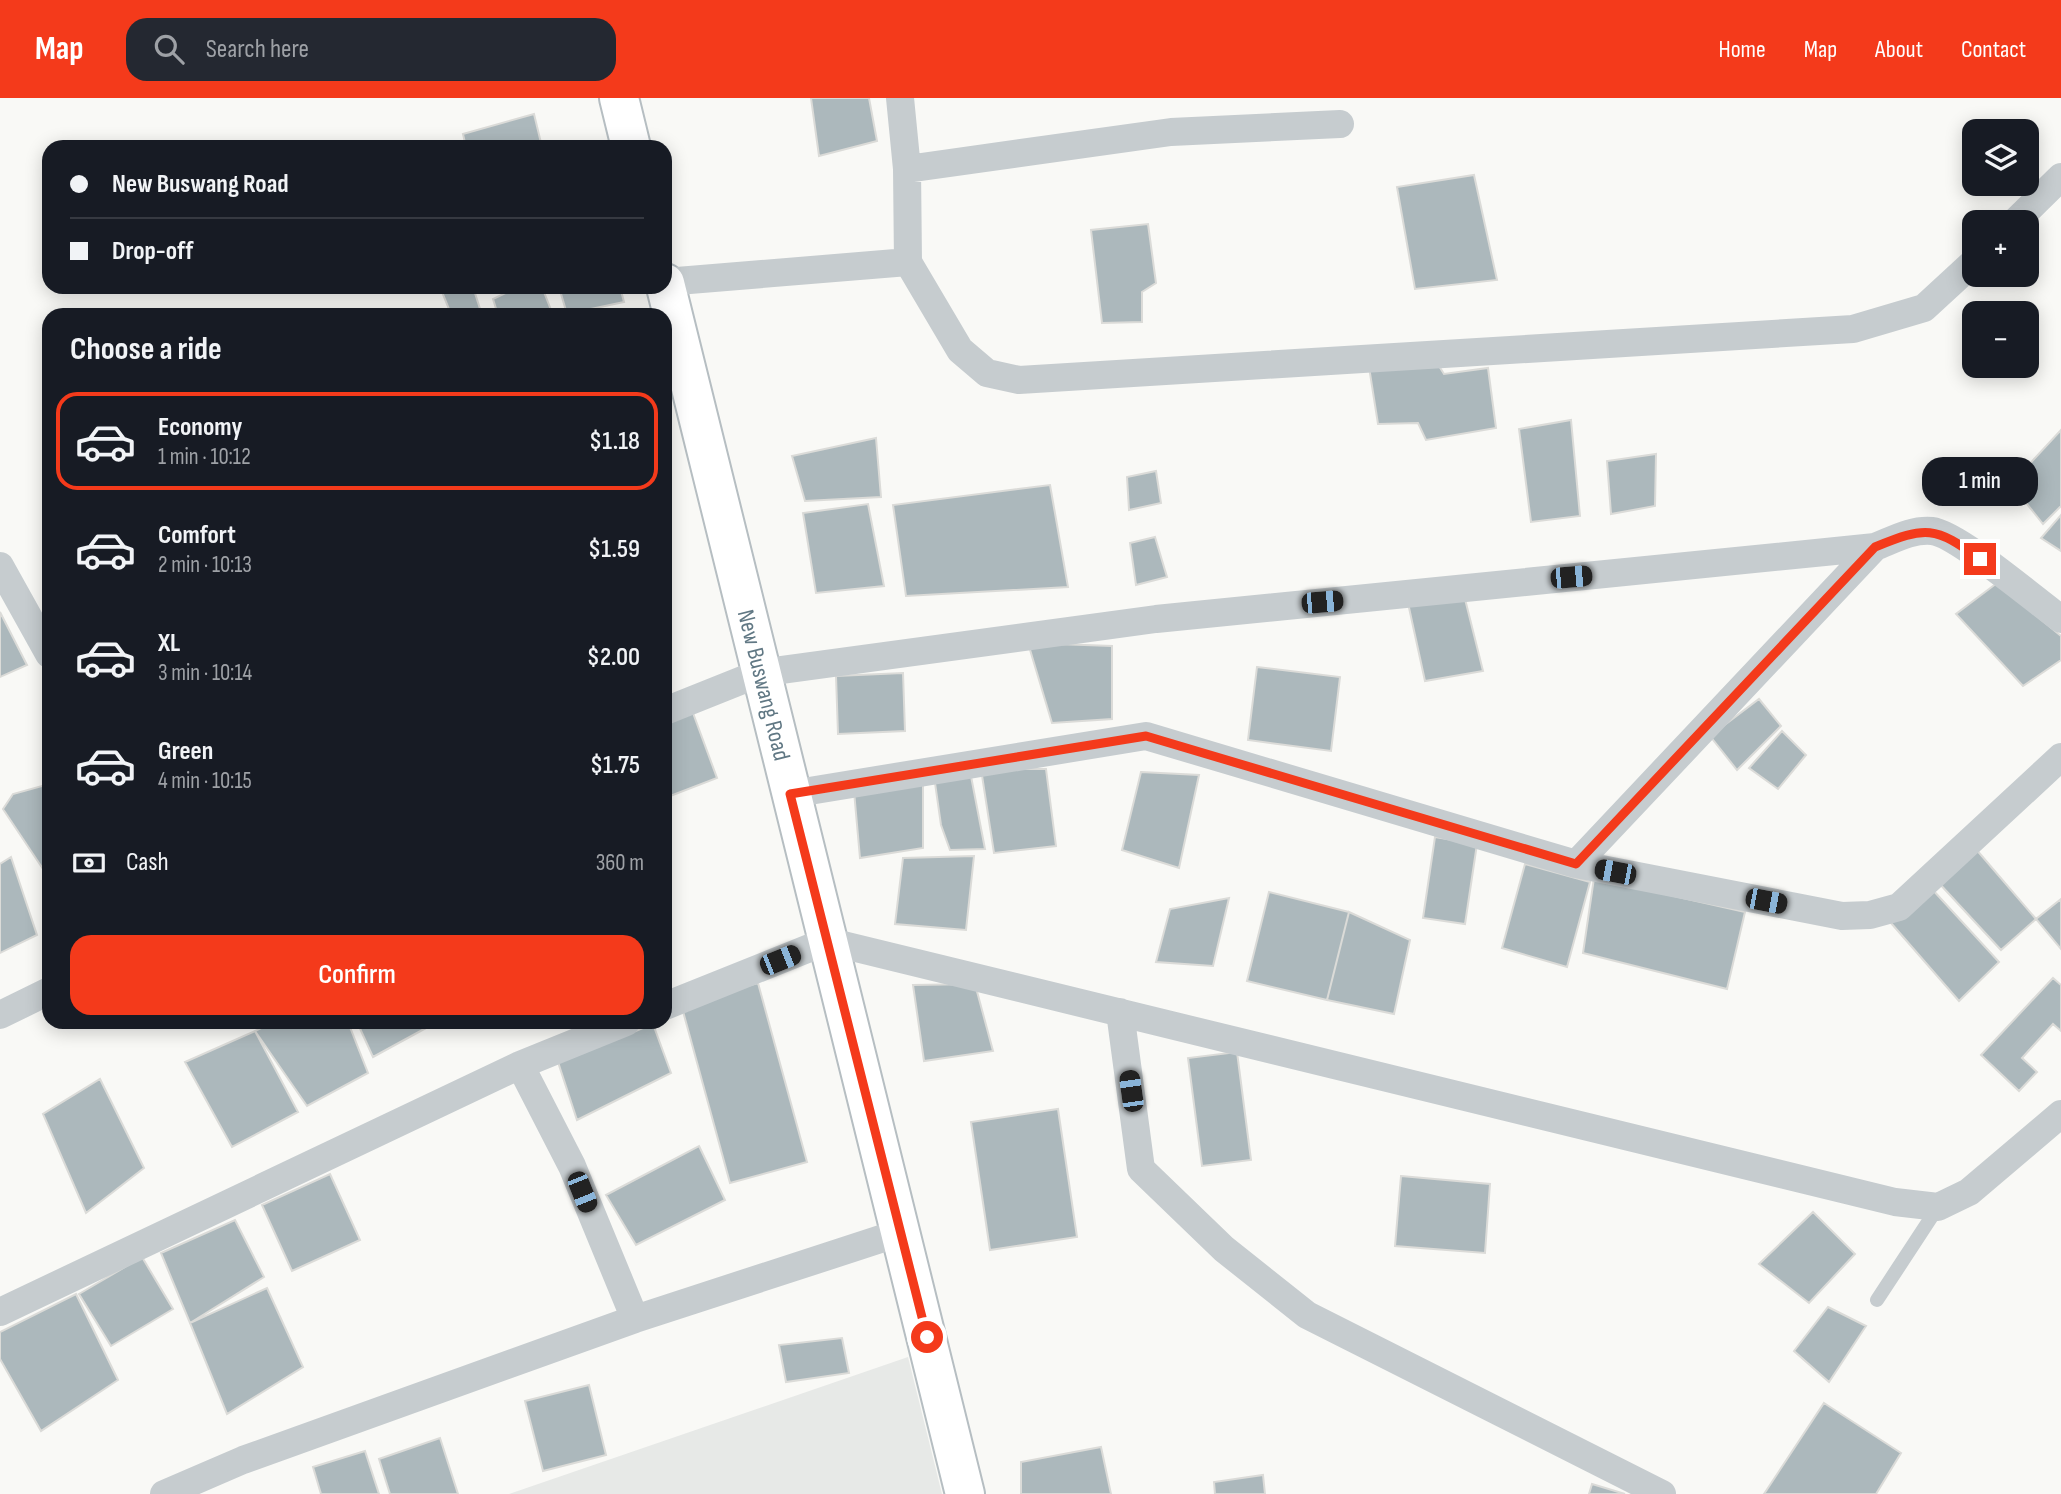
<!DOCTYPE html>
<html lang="en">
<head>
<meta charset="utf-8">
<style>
	body { margin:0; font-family:"Sofia Sans Condensed",sans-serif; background:#242831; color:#f1f3f6; height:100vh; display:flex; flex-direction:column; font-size:26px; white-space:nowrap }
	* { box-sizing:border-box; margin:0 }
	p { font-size:23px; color:#9ea1a6 }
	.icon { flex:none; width:38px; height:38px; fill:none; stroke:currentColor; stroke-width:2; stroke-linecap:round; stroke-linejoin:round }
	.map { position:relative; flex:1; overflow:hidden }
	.details { position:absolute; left:42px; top:210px; width:630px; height:721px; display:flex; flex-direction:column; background:#171b24; border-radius:21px; box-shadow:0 4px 18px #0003 }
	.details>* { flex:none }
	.banner { position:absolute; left:42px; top:42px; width:630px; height:154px; border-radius:21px; box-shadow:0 4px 18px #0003; display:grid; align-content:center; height:154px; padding:0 28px; background:#171b24 }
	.fabs { position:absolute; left:1962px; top:21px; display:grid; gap:14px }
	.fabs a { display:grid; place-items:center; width:77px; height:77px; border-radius:14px; background:#171b24; box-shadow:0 4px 18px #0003; font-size:35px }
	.end { position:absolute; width:32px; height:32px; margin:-16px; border:9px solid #f43a1b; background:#fff; box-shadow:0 0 0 4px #fff }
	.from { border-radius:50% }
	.bubble { position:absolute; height:49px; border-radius:21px; background:#171b24; box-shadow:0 4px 18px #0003; font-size:23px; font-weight:600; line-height:49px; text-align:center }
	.car { position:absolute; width:21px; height:42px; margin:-21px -10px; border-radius:9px; box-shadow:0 0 5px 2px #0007; background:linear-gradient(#222 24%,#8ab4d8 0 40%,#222 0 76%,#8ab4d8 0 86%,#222 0) }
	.banner b { display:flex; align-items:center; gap:24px; height:66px; font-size:26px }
	.banner b+b { border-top:2px solid #363941 }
	.banner i { width:18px; height:18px; background:#f1f3f6 }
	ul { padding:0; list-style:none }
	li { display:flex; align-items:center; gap:21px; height:98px; margin:0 14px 10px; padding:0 14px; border:4px solid transparent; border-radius:21px }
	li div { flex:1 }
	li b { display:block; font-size:26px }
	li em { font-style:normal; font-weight:600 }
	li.on { border-color:#f43a1b }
	li>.icon { width:63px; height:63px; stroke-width:1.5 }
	h2 { padding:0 28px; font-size:32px; line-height:84px }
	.pay { display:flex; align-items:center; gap:18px; height:77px; padding:0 28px; font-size:26px }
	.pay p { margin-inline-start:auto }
	.primary-button { display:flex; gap:14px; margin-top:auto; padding:14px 28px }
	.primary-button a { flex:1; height:80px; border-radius:21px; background:#f43a1b; color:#fff; font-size:28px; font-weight:600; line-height:80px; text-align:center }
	header { display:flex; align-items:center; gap:42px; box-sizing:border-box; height:98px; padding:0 35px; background:#f43a1b; color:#fff }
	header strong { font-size:33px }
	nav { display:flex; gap:38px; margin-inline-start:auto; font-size:24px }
	.search { width:490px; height:63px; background:#242831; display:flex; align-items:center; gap:18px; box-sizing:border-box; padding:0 24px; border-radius:21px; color:#9ea1a6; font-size:26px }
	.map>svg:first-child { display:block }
</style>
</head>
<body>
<header>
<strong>Map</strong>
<div class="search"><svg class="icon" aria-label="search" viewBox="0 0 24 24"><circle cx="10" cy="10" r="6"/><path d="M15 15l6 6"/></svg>Search here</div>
<nav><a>Home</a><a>Map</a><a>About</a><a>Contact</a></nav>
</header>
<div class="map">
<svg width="2061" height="1396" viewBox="0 0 2061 1396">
	<rect width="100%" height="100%" fill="#f9f9f6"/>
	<path fill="#e7e9e7" d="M908,1259l34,137h-433z"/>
	<path fill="#acb8bc" stroke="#dbdbd8" stroke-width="2" d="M811,0h58l8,43 -58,15z
		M534,16l8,33h-76l-3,-13z
		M1474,77l23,105 -82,9 -18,-102z
		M1148,126l8,59 -14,9v30l-40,1 -11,-93z
		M440,189h33l9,28h-56l23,-6z
		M518,189h24l11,28h-55l-5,-16z
		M559,189h61l4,15 -57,12z
		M1439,268l5,8 44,-6 8,60 -70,12 -8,-17 -40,1 -9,-57z
		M1571,322l9,96 -49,6 -12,-93z
		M2061,332v76l-18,18 -32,-40z
		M876,340l5,59 -76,4 -13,-45z
		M1656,356l-1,52 -44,8 -4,-53z
		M1156,373l5,32 -32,7 -2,-33z
		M1050,387l18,102 -162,9 -13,-91z
		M868,406l16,82 -68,7 -13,-80z
		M2061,417v36l-20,-13z
		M1155,439l12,40 -31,8 -6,-42z
		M1997,485l64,53v24l-38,26 -67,-72z
		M1464,497l19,76 -58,10 -17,-78z
		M0,514l27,53 -27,12z
		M1028,545l84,3v73l-60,4z
		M1257,569l83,10 -9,74 -83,-11z
		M903,575l2,58 -67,3 -2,-58z
		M1759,601l22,27 -44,44 -27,-34z
		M693,615l24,65 -52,20v-74z
		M1782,633l24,24 -28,34 -29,-21z
		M981,671h65l10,77 -62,7z
		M970,673l15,78 -35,1 -9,-25 -6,-42z
		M1141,674l58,3 -20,93 -57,-18z
		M923,680v70l-63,10 -6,-67z
		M49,686v94l-46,-69 10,-15z
		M1435,739l42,7 -12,80 -42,-6z
		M1975,750l61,71 -35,31 -64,-69z
		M974,758l-8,74 -71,-6 8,-66z
		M11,759l26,78 -37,18v-89z
		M1525,766l65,18 -23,85 -65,-19z
		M1594,780l151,34 -18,77 -144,-36z
		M1931,790l68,74 -40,39 -68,-78z
		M1269,794l80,20 -22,88 -80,-19z
		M1229,800l-16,68 -57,-4 14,-53z
		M2061,801v50l-25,-30z
		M1349,814l61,28 -16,74 -67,-14z
		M2053,880l8,7v46l-8,-7 -31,34 15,14 -18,19 -38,-36z
		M758,885l49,179 -77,21 -49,-179z
		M975,886l18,67 -69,10 -11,-76z
		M273,924h75l20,51 -61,33 -52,-75z
		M357,924h80l-64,35z
		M653,926l18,49 -94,47 -19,-58z
		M255,933l43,81 -66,35 -47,-85z
		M1237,954l14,108 -49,6 -14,-108z
		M100,981l44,89 -58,45 -43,-99z
		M1058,1011l19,128 -87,13 -19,-128z
		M699,1048l26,54 -89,45 -30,-50z
		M330,1076l30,66 -68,31 -30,-66z
		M1401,1078l89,8 -5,69 -90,-7z
		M1813,1114l42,42 -46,49 -50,-39z
		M235,1122l29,57 -74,46 -29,-70z
		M142,1159l31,52 -62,37 -32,-52z
		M267,1190l36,79 -76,47 -37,-91z
		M76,1196l42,86 -77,51 -41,-72v-27z
		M1828,1209l38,19 -37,56 -35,-31z
		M842,1240l7,35 -63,9 -7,-37z
		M589,1287l17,70 -63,16 -18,-70z
		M1824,1305l77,50 -25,41h-112z
		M440,1340l18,56h-68l-11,-35z
		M1101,1349l10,47h-90v-32z
		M365,1353l14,43h-58l-8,-27z
		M1263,1377l2,19h-50l-1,-12z
		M1592,1386l33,10h-36z"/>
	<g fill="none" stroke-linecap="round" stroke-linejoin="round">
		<defs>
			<path id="secondary" d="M619,0l12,49
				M665,185l300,1211"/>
		</defs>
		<use href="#secondary" stroke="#b6bec2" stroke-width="42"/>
		<path stroke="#c6cccf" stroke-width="14" d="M1877,1202l61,-93"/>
		<path stroke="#c6cccf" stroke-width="28" d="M900,0l7,71 1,93
			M907,71l264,-37 169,-8
			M2015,124l46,-45
			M665,184l243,-20 52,88 27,23 32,7 834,-51 71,-21 50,-46
			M0,468l49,88
			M665,613l95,-38 396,-54 719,-72c18,-7 37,-18 57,-16 26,3 104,70 129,88
			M791,696l355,-58 430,128 266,52 28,-1 29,-8 162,-150
			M1576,766l299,-317
			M665,908l162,-65 1068,261 43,5 31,-15 92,-78
			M1120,914l21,157 83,80 83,66 355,179
			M0,917l49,-24
			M520,967l52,101 63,153
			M0,1214l520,-247 106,-43
			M164,1396l79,-34 392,-141 267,-87"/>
		<use href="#secondary" stroke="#fff" stroke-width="38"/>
	</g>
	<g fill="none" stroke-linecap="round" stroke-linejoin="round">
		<path stroke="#f43a1b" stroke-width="9" d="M927,1239l-137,-543 356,-58 430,128 299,-317c51,-21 60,-21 105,12"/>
	</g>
	<g text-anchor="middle" stroke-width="7" stroke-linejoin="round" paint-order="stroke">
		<g font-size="24" fill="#617884" stroke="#fff">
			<text transform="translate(764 587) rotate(76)" y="8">New Buswang Road</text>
		</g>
	</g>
</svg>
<div class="fabs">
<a><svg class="icon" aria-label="layers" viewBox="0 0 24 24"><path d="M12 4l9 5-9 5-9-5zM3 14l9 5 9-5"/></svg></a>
<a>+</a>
<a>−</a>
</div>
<i class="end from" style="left:927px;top:1239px"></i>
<i class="end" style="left:1980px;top:461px"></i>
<div class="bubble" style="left:1922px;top:359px;width:116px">1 min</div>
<i class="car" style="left:1571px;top:479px;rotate:85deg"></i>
<i class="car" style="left:1322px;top:504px;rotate:85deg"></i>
<i class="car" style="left:1615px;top:774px;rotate:281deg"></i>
<i class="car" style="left:1766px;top:803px;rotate:101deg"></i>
<i class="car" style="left:780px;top:862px;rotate:68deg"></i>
<i class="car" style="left:1131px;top:993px;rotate:352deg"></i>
<i class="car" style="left:582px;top:1094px;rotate:158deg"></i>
<div class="banner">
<b><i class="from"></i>New Buswang Road</b>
<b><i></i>Drop-off</b>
</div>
<section class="details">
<h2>Choose a ride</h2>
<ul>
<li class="on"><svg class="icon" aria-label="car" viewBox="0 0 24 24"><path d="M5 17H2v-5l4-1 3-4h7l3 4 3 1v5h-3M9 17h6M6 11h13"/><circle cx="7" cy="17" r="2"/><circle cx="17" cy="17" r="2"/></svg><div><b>Economy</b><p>1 min · 10:12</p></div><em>$1.18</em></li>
<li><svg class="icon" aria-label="car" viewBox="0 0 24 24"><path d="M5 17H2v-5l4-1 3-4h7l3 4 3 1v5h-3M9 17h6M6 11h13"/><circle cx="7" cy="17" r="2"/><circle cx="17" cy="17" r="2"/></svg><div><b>Comfort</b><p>2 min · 10:13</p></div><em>$1.59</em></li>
<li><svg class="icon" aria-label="car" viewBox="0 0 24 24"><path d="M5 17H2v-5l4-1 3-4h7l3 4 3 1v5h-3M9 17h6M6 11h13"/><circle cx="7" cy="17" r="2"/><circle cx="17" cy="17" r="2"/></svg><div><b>XL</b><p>3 min · 10:14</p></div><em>$2.00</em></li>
<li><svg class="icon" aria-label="car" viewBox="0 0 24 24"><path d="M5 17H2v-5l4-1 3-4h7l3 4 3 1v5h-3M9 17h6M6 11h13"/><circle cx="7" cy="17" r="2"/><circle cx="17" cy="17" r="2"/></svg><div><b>Green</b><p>4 min · 10:15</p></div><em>$1.75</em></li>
</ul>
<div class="pay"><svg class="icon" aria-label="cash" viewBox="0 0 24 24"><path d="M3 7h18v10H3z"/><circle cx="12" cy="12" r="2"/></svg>Cash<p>360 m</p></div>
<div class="primary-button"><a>Confirm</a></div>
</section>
</div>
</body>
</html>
